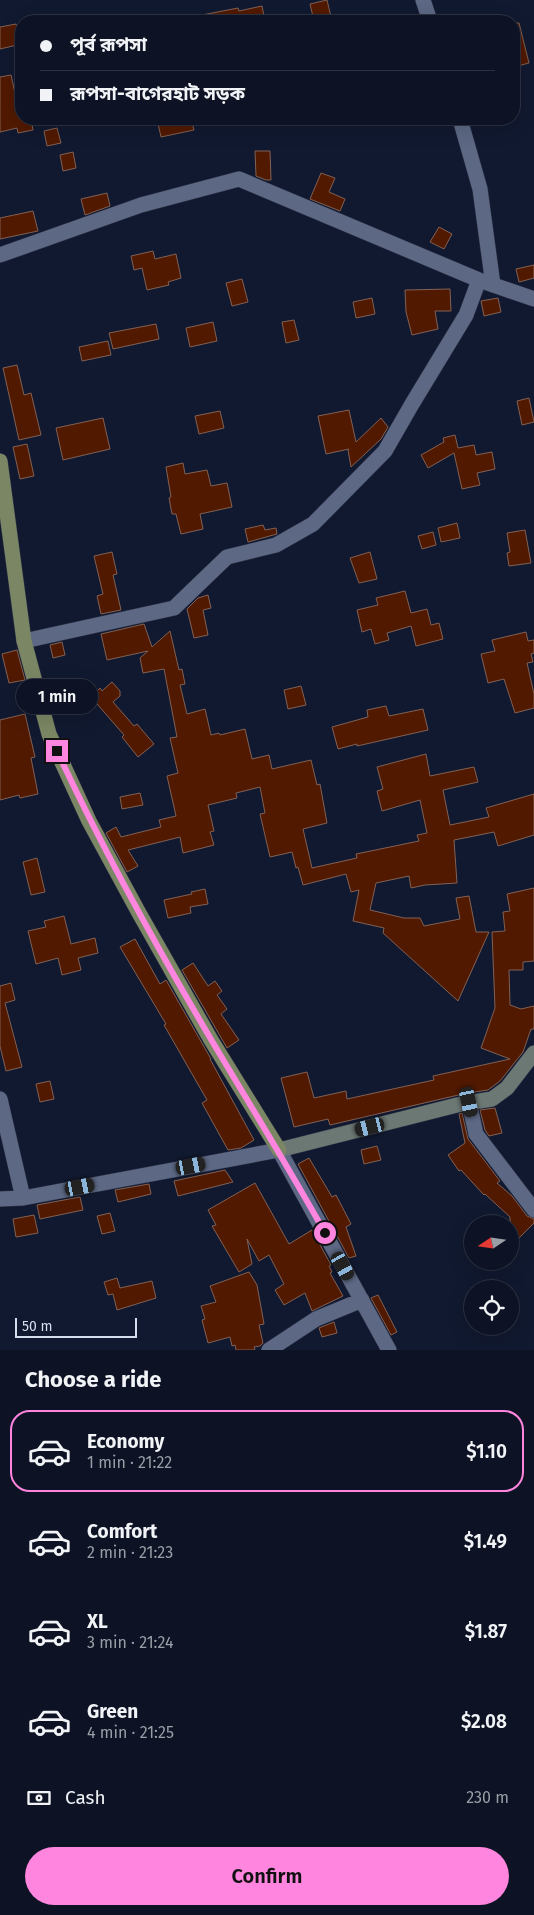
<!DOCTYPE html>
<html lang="en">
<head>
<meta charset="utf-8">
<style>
	body { margin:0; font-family:"Fira Sans","Noto Sans Bengali",sans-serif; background:#161c2c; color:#f1f3f6; height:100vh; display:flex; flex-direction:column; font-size:19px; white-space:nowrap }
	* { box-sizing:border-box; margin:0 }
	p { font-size:16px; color:#9a9ea6 }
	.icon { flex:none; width:28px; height:28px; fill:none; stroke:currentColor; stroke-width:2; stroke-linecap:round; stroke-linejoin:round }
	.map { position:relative; height:1350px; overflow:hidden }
	.sheet { display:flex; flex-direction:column; background:#0d1324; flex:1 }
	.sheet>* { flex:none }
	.hud { position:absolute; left:15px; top:15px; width:505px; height:110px; border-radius:20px; box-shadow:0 5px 20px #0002,0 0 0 1px #2d3241; display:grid; align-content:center; height:110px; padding:0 25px; background:#0d1324 }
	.needle { width:32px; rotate:257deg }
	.controls { position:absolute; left:464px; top:1215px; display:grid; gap:10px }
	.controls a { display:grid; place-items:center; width:55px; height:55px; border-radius:50%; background:#0d1324; box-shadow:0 5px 20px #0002,0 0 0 1px #2d3241; font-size:25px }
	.scale { position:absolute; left:15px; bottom:12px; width:122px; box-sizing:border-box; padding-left:5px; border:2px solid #d6dded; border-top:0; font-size:14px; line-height:18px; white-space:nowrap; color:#d6dded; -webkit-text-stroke:4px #111930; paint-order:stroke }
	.end { position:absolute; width:22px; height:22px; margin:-11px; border:6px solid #ff85de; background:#111; box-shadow:0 0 0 2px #111 }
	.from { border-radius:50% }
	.bubble { position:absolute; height:35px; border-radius:18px; background:#0d1324; box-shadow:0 5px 20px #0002,0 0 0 1px #2d3241; font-size:16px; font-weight:600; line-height:35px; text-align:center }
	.car { position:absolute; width:15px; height:30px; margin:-15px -8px; border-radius:6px; box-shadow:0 0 4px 1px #0007; background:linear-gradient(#222 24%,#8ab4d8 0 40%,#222 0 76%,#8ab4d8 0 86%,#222 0) }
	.hud b { display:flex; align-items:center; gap:18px; height:48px; font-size:19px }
	.hud b+b { border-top:1px solid #2d3241 }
	.hud i { width:12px; height:12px; background:#f1f3f6 }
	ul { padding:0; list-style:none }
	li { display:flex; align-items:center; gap:15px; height:82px; margin:0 10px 8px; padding:0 15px; border:2px solid transparent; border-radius:20px }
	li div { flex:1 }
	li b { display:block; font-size:19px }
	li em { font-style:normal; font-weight:600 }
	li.on { border-color:#ff85de }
	li>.icon { width:45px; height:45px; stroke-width:1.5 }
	h2 { padding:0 25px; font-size:22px; line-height:60px }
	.pay { display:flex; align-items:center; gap:12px; height:55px; padding:0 25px; font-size:19px }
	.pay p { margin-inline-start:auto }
	.cta { display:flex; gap:10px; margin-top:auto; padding:10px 25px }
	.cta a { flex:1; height:58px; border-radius:30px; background:#ff85de; color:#111; font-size:20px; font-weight:600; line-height:58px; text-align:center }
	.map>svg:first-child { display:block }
</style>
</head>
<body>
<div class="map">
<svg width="534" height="1350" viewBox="0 0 534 1350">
	<rect width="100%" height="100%" fill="#111930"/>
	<path fill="#511900" stroke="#826154" d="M327,0l5,21h-18l-4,-17z
		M262,6l3,15h-63v-6l36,-7 1,3z
		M514,23h5l10,40 -15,4z
		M16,24l5,20 -21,5v-22z
		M11,75l7,32 3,-1v13h10l2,11 -15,3 -1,-5 -17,4v-55z
		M157,119h34l3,11 -33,7z
		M57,128l4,15 -14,3 -3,-15z
		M255,151h15l1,29h-5l-10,-4z
		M73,152l3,16 -13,3 -3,-16z
		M321,173l14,5 -6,14 16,7 -5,12 -30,-12z
		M107,193l3,13 -25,9 -4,-16z
		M33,211l5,20 -38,8v-21z
		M439,227l13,7 -8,15 -14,-7z
		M153,251l2,8 21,-5 5,24 -13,4 1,3 -22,5 -5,-22 -8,2 -3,-14z
		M534,265v13l-15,4 -3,-13z
		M242,279l6,23 -16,4 -6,-23z
		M450,289l1,22h-16l3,18 -26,6 -6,-23 -1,-22z
		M372,298l3,16 -19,4 -3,-16z
		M498,298l3,14 -17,4 -3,-15z
		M294,320l5,20 -13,3 -4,-21z
		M213,322l4,19 -27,6 -4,-19z
		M156,324l3,15 -46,10 -4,-16z
		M108,341l3,14 -29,6 -3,-14z
		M17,365l7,30 7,-2 10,42 -22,5 -16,-72z
		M529,398l5,24 -12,3 -5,-24z
		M349,410l7,32 25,-24 7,9 -7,12 -30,28 -3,-17 1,-1 -23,5 -8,-38z
		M220,411l4,17 -25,6 -4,-18z
		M103,418l7,31 -47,11 -7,-32z
		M455,435l3,13 16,-3 2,10 16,-3 3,17 -18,4 3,12 -18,4 -8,-36 -26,15 -7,-13 23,-13 -1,-4z
		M27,444l7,32 -14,3 -7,-32z
		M183,463l2,11 22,-4 4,16 16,-3 5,24 -32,7 3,15 -22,5 -5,-20h-4l-3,-16 2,-1 -5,-30z
		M457,523l3,15 -19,4 -3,-14z
		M263,525l2,5 11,-2 1,6 -29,8 -3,-13z
		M525,530l6,33 -22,3 -2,-13 3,-1 -3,-19z
		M433,532l3,13 -14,4 -4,-13z
		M112,552l5,22 -4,1 8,35 -20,4 -4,-18 6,-2 -9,-38z
		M370,552l7,27 -18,4 -9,-25z
		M405,591l6,22 16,-4 4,16 8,-2 4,16 -27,7 -5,-20 -24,7 2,7 -14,4 -4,-15 -9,3 -5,-22 21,-5 -2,-7z
		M208,595l3,13 -8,2 5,25 -14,3 -7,-29 11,-11z
		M144,624l8,23 18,-16 9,39 3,-1 3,15 -5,1 7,29 18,-5 6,26 8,-2 1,2 25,-6 7,30 17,-4 3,14 39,-9 6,25 3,-1 7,39 -24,6 9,39 45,-10 -1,-4 63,-13 -2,-6 10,-2 -7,-33 -38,11 -5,-20 6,-2 -6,-22 49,-13 4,22 44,-9 4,15 -35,8 7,35 39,-8 -3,-9 48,-14v41l-36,11 -4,-14 -40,8 3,43 -32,2 -14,3 -2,-12 -33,7 -6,27 34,8h16l4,8 36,-7 -4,-21 13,-2 7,36h13l-31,69 -75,-68 1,-5 -31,-7 6,-31 -8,2 -5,-18 -43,11 -5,-18 -2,1 -4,-16 -22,5 -10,-43 5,-1 -5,-26 -24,6 1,5 -29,7 6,26 -4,1 4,13 -31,8 -3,-16 -52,13 10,16 -11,6 -21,-39 10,-6 5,10 40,-10 -2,-7 17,-4 -9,-40 11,-3 -8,-35 7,-1 -13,-68 -21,4 -3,-15 8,-7 -41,9 -6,-26z
		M526,632l2,9 6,-1v13l-3,1 2,8 -6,1 7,31v14l-19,5 -11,-34 -16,4 -7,-29 14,-3 -3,-11z
		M62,642l3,13 -12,3 -3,-13z
		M17,650l8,30 -16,3 -7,-29z
		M112,682l8,9v5l-7,6 21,24 3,-2 17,20 -16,13 -16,-20 2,-2 -33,-38 9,-9 2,3z
		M301,686l5,19 -18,4 -4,-19z
		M386,706l3,10 34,-7 5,21 -71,16v-2l-19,5 -6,-22 36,-10 -1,-7z
		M25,714l10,43 -4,1 7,36 -18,4 -1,-3 -19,5v-80z
		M140,793l3,12 -21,4 -2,-12z
		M37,858l8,34 -14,3 -8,-33z
		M534,888v73l-11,1v8h-14l1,35 11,4 13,-3v23h-3l-8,23 -23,29 -12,9 -21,3 -137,32 -2,-6 -34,8 -13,-49 26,-6 7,26 32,-7 1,8 87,-19 -1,-4 77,-17 -29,-11 14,-40 -3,-76 13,-1 -2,-19 7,-1 -3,-17z
		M205,889l3,15 -18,3 1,6 -23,5 -4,-18 28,-6 -1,-2z
		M64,916l7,28 24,-6 3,15 -20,5 3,12 -19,5 -4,-17 -22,6 -8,-33 18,-4 -2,-6z
		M135,939l25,45 6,-4 45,79h-1l44,81 -13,8 -13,2 -26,-47 5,-3 -43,-75 2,-1 -46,-77z
		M193,963l15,23 7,-5 7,10 -5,4 10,14 -6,5 18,26 -12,8 -45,-78z
		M11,983l4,17 -10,3 17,64 -16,4 -6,-25v-60z
		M50,1081l4,18 -14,3 -4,-18z
		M495,1108l7,25 -13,3 -4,-6 -5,-20z
		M462,1113l6,26 32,42 -3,2 15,13 15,20 7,3v4l-24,24v-30l-25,-23 -1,1 -23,-25 -2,1 -11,-16 17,-12 -6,-29z
		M377,1146l4,14 -17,4 -3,-14z
		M309,1158l23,39 4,-2 15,29 -5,3 10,29 -7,2 -51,-94z
		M225,1170l8,12 -55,14 -4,-15z
		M255,1183l34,61 23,-14 19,35 -2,1 3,6 -2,1 13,23 -31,15 -7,-18 -21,12 -9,-15 9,-6 -15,-29 -10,6 -12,-22 5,25 -13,8 -27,-46 4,-1 -8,-15z
		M149,1184l2,10 -33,8 -3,-12z
		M80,1197l3,13 -43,9 -3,-14z
		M110,1213l5,18 -13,3 -5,-18z
		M34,1215l4,18 -22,4 -3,-18z
		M249,1272l8,13 7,39 -5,1 4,18 -3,3 -6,1 1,3h-19l-1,-5 -3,1 -2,-9 -22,6 -6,-23 3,-1 -4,-13 15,-4 -6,-16z
		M117,1278l3,10 32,-7 4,17 -39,12 -4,-16 -5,1 -4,-13z
		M378,1295l19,37 -6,3 -20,-37z
		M334,1322l3,11 -15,4 -3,-9z"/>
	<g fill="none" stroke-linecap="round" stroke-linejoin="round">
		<defs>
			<path id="street" d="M423,0l7,21
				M460,119l20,70 13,96
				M0,255l141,-50 98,-26 240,101 55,19
				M24,641l150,-33 53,-51 49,-12 37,-21 72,-73 27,-47 54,-89 13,-35
				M0,1099l23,99
				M469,1102l7,32 58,76
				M0,1199l23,-1 256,-48 110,200
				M269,1350l47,-31 46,-19"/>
			<path id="secondary" d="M279,1150l182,-46 31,-5 15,-11 27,-35"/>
			<path id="primary" d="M0,461l24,180 25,93 40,87 50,92 72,127 68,110"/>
		</defs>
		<use href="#street" stroke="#303446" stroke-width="16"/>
		<use href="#secondary" stroke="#303446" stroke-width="16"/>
		<use href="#primary" stroke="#303446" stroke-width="16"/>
		<use href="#street" stroke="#5c6884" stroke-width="15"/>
		<use href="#secondary" stroke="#6c7874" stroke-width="15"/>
		<use href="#primary" stroke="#7b8764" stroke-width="15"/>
	</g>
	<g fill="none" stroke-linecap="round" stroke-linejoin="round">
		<path stroke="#ff85de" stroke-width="6" d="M57,751c46,99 99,195 155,290 38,64 77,127 113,192"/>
	</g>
</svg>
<div class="controls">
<a><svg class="needle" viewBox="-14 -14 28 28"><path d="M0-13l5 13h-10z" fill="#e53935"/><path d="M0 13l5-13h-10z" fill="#9a9ea6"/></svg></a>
<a><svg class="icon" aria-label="locate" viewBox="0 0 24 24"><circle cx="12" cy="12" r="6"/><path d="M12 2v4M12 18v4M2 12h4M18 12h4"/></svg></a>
</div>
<div class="scale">50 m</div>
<i class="end from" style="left:325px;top:1233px"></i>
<i class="end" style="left:57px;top:751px"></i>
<div class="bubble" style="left:16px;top:679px;width:82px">1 min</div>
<i class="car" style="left:469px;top:1102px;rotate:168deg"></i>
<i class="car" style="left:370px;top:1127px;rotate:256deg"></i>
<i class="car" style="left:191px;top:1166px;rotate:79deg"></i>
<i class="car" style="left:80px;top:1187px;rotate:79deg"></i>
<i class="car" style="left:343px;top:1266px;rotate:151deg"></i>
<div class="hud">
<b><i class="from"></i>পূর্ব রূপসা</b>
<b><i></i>রূপসা-বাগেরহাট সড়ক</b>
</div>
</div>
<section class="sheet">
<h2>Choose a ride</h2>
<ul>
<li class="on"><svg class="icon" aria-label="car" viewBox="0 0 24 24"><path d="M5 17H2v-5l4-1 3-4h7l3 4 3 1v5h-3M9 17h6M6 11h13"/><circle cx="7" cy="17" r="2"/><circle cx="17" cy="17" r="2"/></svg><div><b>Economy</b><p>1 min · 21:22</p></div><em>$1.10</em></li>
<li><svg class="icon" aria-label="car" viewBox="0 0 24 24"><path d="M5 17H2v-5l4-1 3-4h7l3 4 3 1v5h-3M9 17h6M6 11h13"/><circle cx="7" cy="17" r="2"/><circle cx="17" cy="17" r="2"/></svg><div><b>Comfort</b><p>2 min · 21:23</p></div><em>$1.49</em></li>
<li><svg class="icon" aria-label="car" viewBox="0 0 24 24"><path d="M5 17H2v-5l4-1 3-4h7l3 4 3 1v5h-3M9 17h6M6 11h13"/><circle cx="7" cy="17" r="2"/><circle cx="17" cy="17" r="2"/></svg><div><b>XL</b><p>3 min · 21:24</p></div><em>$1.87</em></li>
<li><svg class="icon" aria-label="car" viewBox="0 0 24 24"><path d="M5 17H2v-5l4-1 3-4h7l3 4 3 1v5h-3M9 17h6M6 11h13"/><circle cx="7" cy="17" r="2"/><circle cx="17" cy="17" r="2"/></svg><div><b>Green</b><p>4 min · 21:25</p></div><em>$2.08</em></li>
</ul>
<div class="pay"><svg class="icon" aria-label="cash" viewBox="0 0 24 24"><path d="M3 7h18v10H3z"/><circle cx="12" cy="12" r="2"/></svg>Cash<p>230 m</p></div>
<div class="cta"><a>Confirm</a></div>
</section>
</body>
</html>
